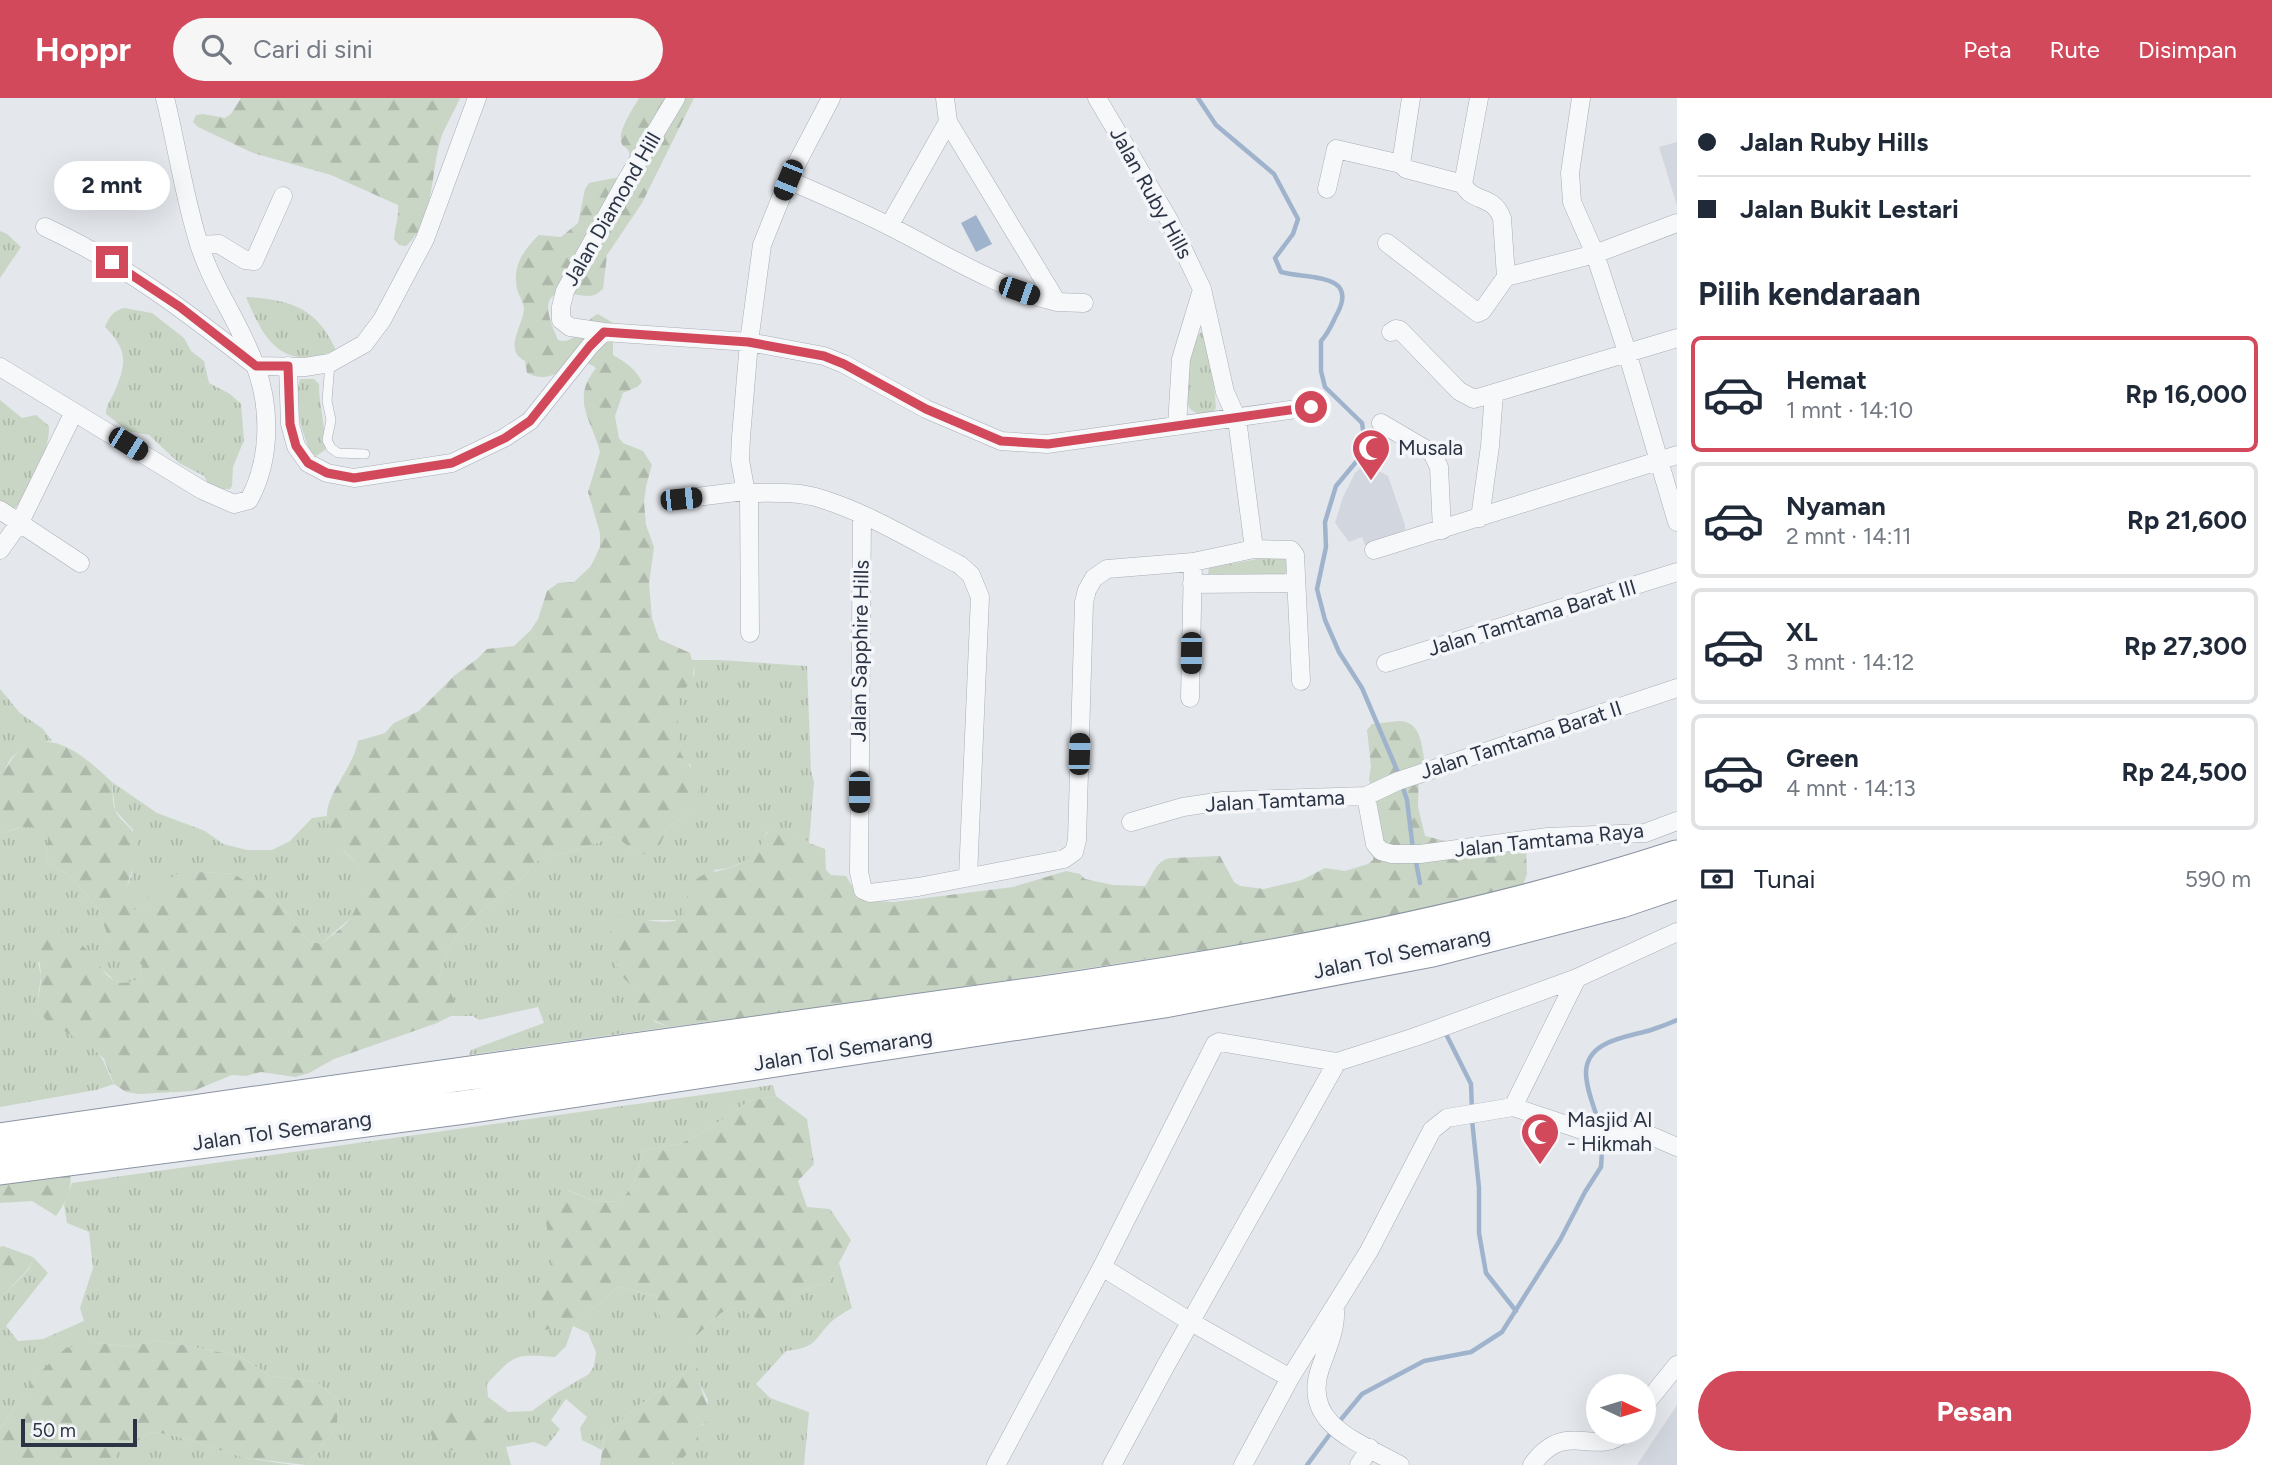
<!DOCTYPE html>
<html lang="id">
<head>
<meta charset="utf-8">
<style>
	body { margin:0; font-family:Figtree,sans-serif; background:#f6f6f7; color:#1f2937; height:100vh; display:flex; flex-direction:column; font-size:26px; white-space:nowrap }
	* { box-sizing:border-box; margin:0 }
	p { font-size:23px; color:#747a83 }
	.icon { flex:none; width:38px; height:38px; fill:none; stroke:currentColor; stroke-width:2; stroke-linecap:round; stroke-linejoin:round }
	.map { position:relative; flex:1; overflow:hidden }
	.details { display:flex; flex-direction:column; background:#fff; width:595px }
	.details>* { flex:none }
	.top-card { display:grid; align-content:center; height:154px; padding:0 21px; background:#fff }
	.needle { width:46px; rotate:94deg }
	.controls { position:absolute; left:1586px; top:1276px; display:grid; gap:14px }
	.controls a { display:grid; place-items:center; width:70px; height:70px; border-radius:50%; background:#fff; box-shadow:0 7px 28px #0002; font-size:35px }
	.scale { position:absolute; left:21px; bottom:18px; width:116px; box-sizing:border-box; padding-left:7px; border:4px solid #2b3445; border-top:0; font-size:19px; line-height:24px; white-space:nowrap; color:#2b3445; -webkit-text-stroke:5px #f4f6f9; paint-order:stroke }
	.end { position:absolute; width:32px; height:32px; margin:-16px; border:9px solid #d1495b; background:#fff; box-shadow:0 0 0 4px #fff }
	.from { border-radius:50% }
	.bubble { position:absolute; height:49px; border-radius:24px; background:#fff; box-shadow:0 7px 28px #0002; font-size:23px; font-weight:700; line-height:49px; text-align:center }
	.car { position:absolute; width:21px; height:42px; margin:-21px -10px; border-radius:9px; box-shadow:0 0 5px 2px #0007; background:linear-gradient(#222 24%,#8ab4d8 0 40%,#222 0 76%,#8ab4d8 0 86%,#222 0) }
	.top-card b { display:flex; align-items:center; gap:24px; height:66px; font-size:26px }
	.top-card b+b { border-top:2px solid #e0e1e3 }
	.top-card i { width:18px; height:18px; background:#1f2937 }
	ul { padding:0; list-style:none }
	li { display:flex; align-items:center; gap:21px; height:116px; margin:0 14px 10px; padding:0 7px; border:4px solid #e0e1e3; border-radius:10px }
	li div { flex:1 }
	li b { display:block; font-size:26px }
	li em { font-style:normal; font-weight:700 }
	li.active { border-color:#d1495b }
	li>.icon { width:63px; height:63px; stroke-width:1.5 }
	h2 { padding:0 21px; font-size:32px; line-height:84px }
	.pay { display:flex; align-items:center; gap:18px; height:77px; padding:0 21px; font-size:26px }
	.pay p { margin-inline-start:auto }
	.cta { display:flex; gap:14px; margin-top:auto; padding:14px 21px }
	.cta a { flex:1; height:80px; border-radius:42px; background:#d1495b; color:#fff; font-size:28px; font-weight:700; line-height:80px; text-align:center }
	header { display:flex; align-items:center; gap:42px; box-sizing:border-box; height:98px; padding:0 35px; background:#d1495b; color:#fff }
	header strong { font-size:33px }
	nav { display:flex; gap:38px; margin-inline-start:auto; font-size:24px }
	.search { width:490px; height:63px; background:#f6f6f7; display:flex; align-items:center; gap:18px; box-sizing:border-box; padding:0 24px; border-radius:38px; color:#747a83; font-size:26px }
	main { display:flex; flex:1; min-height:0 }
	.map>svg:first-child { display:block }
</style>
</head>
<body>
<header>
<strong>Hoppr</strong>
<div class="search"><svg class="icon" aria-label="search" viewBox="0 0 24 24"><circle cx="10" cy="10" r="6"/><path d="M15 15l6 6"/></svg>Cari di sini</div>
<nav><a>Peta</a><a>Rute</a><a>Disimpan</a></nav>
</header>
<main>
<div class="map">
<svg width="1677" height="1367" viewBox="0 0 1677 1367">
	<defs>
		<pattern id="grass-tufts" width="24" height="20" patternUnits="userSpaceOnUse" patternTransform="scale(1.75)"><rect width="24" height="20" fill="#c9d6c5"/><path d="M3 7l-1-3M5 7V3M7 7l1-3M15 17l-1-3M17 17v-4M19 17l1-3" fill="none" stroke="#adb8ab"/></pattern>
		<pattern id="forest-firs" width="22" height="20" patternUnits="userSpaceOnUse" patternTransform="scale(1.75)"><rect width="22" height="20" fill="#c9d6c5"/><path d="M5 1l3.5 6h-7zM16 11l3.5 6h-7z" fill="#adb8ab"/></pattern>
	</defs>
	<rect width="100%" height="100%" fill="#e4e7ec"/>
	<path fill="#d2d6de" d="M1677,44v64l-18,-59z
		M1371,361l6,11 11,6 17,49v5l-40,15 -3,-8 -13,5 -14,-19 8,-26 12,-24z
		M1677,1307v60h-40z"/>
	<path fill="url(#grass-tufts)" fill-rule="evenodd" d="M0,133l7,3 14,13 -21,31z
		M246,199c45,3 70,10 90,53 -9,3 -18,7 -27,7 -36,4 -51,-32 -63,-60z
		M124,210l28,5 32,25 7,13 13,10 5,22 21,11 11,10 3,36 -11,27 -1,19 -2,3h-19l-7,-13 -25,-13 -30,-28 -21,-4 -22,-17c0,-9 4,-13 8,-21 13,-30 14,-43 -9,-66 4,-10 9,-17 19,-19z
		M1201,234c13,22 13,51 15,76l-3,4 -13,3 -9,-5 -5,-9 5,-59z
		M300,281h14l5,5c0,23 7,43 6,66l-9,6 -6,-4c-8,-22 -18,-49 -10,-73z
		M0,302l22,18 14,-3 13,11c1,24 -18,67 -35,83l-14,-4z
		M1279,457l6,3 2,10 -2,6h-77l1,-6z
		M691,562h28l88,6 4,105 3,11 -5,61 -11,-9 -26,-6 -6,5 -4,13 -13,13 -20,9 -14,2 -29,32 -1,15 -6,3h-31l-32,24 3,15 -2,6 6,13 10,9 22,35 14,5 -200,28 2,-5 73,-27 -6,-16 -59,13 -6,-4h-22l4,-14 -16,-23c8,-51 45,-67 80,-98 8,-7 13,-18 23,-23 7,-3 18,-3 26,-6 16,-4 31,-10 47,-16l22,17 24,-10 6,-14 24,-20v-43c-3,-3 -9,-8 -11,-12 -4,-11 -5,-50 0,-61 7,-12 21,-15 11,-33z
		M0,591l20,24 23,16 9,12c-14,1 -34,6 -42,19 -4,6 -3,9 -10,13z
		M112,684l45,31 48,18 18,13 24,6h25l18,-9 22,-23 15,-2 4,14 15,24 11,8 5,14 -3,28 -6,12 -32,28 -14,-4 -26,-35 -48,-31 -29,-2 -58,34 -13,5c-14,-26 -1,-24 0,-46 0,-11 0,-24 0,-35l-18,-20z
		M23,729h14l12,9 -2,26 24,15 28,33 9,27 34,28 -2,13 -12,6 -13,-3 -12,-11 -65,-8 3,14 -4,30c15,22 40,26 58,44 10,9 12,22 19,34l-18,6 -96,17v-273z
		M773,987l3,11 -27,5 -36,25 -33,18 -36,6 -10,32 -13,20 -27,-1 -26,-11 5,135 45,-38 38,9 4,21 34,21 27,-25 16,-6 26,14 38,-30 28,-9 10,-19 13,45c-7,4 -14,8 -20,13 -20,20 -14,26 -46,30l-30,33 14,14 39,14 -5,53h-132l26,-38 6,-3 4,-24 -9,-18 -3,-17 -58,41 -33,27 -3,17 -20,-10 -2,-12 7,-11 -21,-18 -15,21 9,9 -14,18 -12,-5 -28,5 5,18h-205l31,-37 1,-28 -21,-18 -47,-6 -30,-20 -83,-16 -27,7 -37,-5 -57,34 -36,53v-130l30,-31 3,-11 15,16 -42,53 12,15 25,-2 41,-18 -4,-13 13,-40 -4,-36 -22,-9 -3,-18 8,-22zM573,1228l15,7 8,19 -2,14 -5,8 -34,20 -23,17 -24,1 -20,-15 -1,-13c28,-30 26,-30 68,-27l11,-11z
		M153,1334l23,4 69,22 48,7h-178v-17z"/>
	<path fill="url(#forest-firs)" d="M241,0h219c-6,14 -14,26 -19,40 -11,35 -6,83 -35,108l-7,-1 -5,-6c1,-12 5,-22 4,-34l-67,-30 -78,-22 -55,-26 -5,-5 3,-7 7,-1 22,4 6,-4z
		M639,0h55l-52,105 -35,52 -4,34c-3,2 -6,5 -9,6 -10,3 -23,-3 -33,-2 -24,3 -8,35 -3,47 19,6 24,-19 40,-26l15,9v32c12,7 23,14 29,27l-5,5 -14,6 -8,23 4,22 4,5 20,8 9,14 -6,21 -2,16 2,23 8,22 -5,37 3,34 7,21 31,14 4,14 -2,15 -11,10 -3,8v40l3,14 18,25 -1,18 -7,12 -24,20 -6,14 -10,12 -14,-2 -22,-17c-16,6 -31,12 -47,16 -8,3 -18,3 -26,6 -10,5 -15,16 -23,23 -35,31 -72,47 -80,98l10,10 6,13 -4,14 -14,7 -103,36 -25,14 -14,4 -34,-5 -15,4 -14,-1 -39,16 -54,3 -13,-2 -12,-8 -10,-25 -10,-10 -49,-30 -8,-13c1,-9 4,-19 4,-29 -1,-25 -10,-35 20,-45 8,4 16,8 23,15 19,18 25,47 56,31l2,-13 -24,-16 -10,-12 -9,-27 -28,-33 -24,-15 1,-26c-18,-15 -28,-8 -48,-2v-61c10,-6 11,-17 21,-24 34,-22 67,11 91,33 1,8 0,21 3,28 5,12 19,17 22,31 6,27 -21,38 -4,69l13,-4 4,-14 27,-18 27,-2 30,2 47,31 26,35 14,4c26,-20 36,-25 40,-60 0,-6 0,-14 -4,-21 -2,-4 -8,-6 -11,-10 -9,-10 -19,-25 -19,-38 0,-22 27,-49 31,-74l27,-8 9,-10 25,-12 36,-36 22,-16 10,-10 27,-3 17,-16 7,-11 9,-28 11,-8 16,-1 17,-16 9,-19v-14l-12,-41 12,-40c-8,-32 -30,-52 -4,-84 -22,-18 -39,21 -69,5l-2,-12c-22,-11 -3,-34 -1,-51 0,-7 -5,-14 -7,-21 -5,-23 7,-40 22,-54l22,2 17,-14 7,-34 4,-6 31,-6c4,-8 13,-19 8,-27 -4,-6 -5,-1 -7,-9 -2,-13 12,-32 18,-43z
		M1399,623c23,0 23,27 26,44l-6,5 -1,37 7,29 25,6 64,5 12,5 1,22 -5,14 -28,7 -7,-2 -45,18 -182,34 -66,7 -329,50 -196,25 -20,-9 -10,-11 -6,-20 -15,-14 -2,-29 -6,-12 4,-12 6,-5c19,2 46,13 64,2 6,-62 31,-33 66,-60 14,-11 11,-19 22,-30l27,7 10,9 16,6 1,21 5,5 15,1c14,24 20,25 48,26l119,-15 53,-16 14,3 5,5 28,6 32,1c8,-11 11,-27 27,-28l48,-2 14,26 6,4 24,3 38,-9 23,-12 20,3 23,-7 5,-4 5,-32 -9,-49 2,-13 -4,-36 5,-6z
		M776,998l31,23 7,45 -16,17 9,26 23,2 21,31 -22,42 -28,9 -38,31 -26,-15 -16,6 -27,25 -16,6 -18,-27 -4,-21 -38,-9 -45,38 -28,5 -11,-11 10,-33 27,-19 -18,-1 -9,-57 23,-19 27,11 27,1 13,-20 10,-32 36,-6 33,-18 36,-25z
		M70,1076c3,15 -5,30 -14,42l-24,-15 -32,2v-21z
		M3,1148l30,11 -3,10 -30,32v-52z
		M157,1242l83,16 30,20 47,6 21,18 -1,28 -31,37 -61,-7 -69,-22 -23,-4 -38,16v17h-115v-36l36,-53 30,-28 27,-6 37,5z
		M697,1266l2,18 13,36 -14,9v16l-18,18 -8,2v2h-72l5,-32 33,-27z
		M436,1312h42l18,15c-17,18 -43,31 -67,24l4,-9 -4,-12z"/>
	<path fill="#9fb4cc" d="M976,117l16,29 -16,8 -15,-29z"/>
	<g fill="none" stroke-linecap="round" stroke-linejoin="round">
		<path stroke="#9fb4cc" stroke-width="4.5" d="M1198,0l18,27 58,49 24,45 -5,15 -18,24 6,14c24,7 77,0 57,40 -6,11 -8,19 -17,29v30l4,16 37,36 4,27 -30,36 -11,36 1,25 -9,42 8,31 14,32 23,36 38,89
			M1402,687l5,15 6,49
			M1415,759l5,26
			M1446,936l25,50 1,27
			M1472,1022l7,68v45l7,40 30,38
			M1600,1028c-5,-17 -14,-36 -14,-54 1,-32 42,-35 65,-42 9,-3 17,-6 26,-10
			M1338,1325l24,-29 62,-33 47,-9 31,-20 58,-92 25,-48 16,-25 2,-33
			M1307,1367l26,-35"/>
		<defs>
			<path id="lane" d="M330,265l-3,38 4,19 -4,20 4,8 7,5 27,1"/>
			<path id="street" d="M676,0l-51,85 -60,108 -4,16v13l9,7 34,5 145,10 75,14 20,8 82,45 75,32 46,3 264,-37
				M831,0l-43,82 -26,65 -13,97 -8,95 -1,23 6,33c25,0 52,-2 76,6 48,15 93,43 138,66l11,10 9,22 -12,280
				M1097,0l72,122 33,69 23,103 12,27 17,130
				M1411,0l-10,66 5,5 57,15
				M1479,0l-16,86c10,20 29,9 39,34l4,59
				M1581,0l-11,75 2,29 23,52 32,98 50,170
				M788,82c35,15 70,30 103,47 54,27 106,61 166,75l-109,-180 -3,-24
				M1327,91l9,-40 65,15
				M889,128l59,-104
				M45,129c76,35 142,85 208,137
				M1387,145l91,70 4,-2 24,-34 89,-23 82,-31
				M199,147l20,-1 26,16 9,1 29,-65
				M1057,204l27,1
				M1391,234l5,-3 4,1 59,61 15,8 203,-61
				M256,268l49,1 25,-4 34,-19 18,-24 43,-81 52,-141
				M288,268l2,58 6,22 12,17 19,10 27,5 98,-15 52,-25 26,-17 60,-75 14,-14
				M0,269l202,123 32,14 15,-4c22,-40 22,-93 6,-135 -15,-42 -43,-79 -56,-121 -15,-47 -22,-98 -34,-146
				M1381,325l51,30 7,14 3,63
				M1177,328l4,-67 20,-66
				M749,395l1,140
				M681,401l63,-8
				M0,412l80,53
				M862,417l-3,357 4,18 7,3 48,-6 146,-28 10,-7 3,-12 7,-238 3,-12 7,-12 13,-9 86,-7 61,-13 37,1 4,5 6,126
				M1480,420l10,-72 4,-53
				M0,452l20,-28 54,-110
				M1374,452l303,-95
				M1192,486l103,-1
				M1386,565l291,-91
				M1190,600l3,-136
				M1366,698l9,48 6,7 11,3h28l128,-17 97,-4 32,-12
				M1131,724l52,-15 40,-6 143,-5 32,-15 279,-93
				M1513,1009l69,23 37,-2 35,9 23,10
				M1102,1169l89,55 99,56
				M1335,1213c1,20 -9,40 -15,58 -19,56 41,74 80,96
				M1643,1309l34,-42
				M996,1367l106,-198 113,-223 4,-2 118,20 78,-25 162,-59 100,-46
				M1112,1367l53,-98 172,-305
				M1243,1367l47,-87 79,-127 63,-121 15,-12 66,-11 64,-129
				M1359,1367l11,-17
				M1532,1367c34,-48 64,-6 93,-33"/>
			<path id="highway" d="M0,1042c285,-42 570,-81 856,-121 276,-38 555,-75 821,-162
				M0,1070l466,-61 698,-106 268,-51 189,-49 56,-19"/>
		</defs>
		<use href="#lane" stroke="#a9aeb7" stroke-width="10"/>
		<use href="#street" stroke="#a9aeb7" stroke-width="19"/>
		<use href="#highway" stroke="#8b94a3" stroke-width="35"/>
		<use href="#lane" stroke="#f7f8fa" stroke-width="9"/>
		<use href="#street" stroke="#f7f8fa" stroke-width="18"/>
		<use href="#highway" stroke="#fff" stroke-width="33"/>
	</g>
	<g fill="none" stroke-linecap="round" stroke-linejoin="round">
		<path stroke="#d1495b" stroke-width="9" d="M112,164l68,45 76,59h32l2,58 6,22 12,17 19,10 27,5 98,-15 53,-25 25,-17 60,-75 14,-14 144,10 76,14 20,8 82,45 75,32 47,3 263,-37"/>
	</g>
	<defs>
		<symbol id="mosque-pin" viewBox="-11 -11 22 30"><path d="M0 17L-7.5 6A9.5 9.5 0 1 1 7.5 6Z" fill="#d1495b" stroke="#f4f6f9"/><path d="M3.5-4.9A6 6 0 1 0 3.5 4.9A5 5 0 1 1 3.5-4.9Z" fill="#fff"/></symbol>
	</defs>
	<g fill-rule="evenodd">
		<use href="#mosque-pin" x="1349" y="328" width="44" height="60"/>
		<use href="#mosque-pin" x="1518" y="1012" width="44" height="60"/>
	</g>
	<g text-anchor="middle" stroke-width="7" stroke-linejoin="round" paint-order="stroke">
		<g font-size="21" fill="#2b3445" stroke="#f4f6f9">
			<text transform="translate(1151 95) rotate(61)" y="7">Jalan Ruby Hills</text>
			<text transform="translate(612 111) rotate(-60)" y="7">Jalan Diamond Hill</text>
			<text transform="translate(1532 520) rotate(-17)" y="7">Jalan Tamtama Barat III</text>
			<text transform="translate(860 553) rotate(-89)" y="7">Jalan Sapphire Hills</text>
			<text transform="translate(1521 642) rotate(-18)" y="7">Jalan Tamtama Barat II</text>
			<text transform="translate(1275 703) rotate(-3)" y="7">Jalan Tamtama</text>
			<text transform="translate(1549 742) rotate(-6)" y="7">Jalan Tamtama Raya</text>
			<text transform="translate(1402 855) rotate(-12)" y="7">Jalan Tol Semarang</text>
			<text transform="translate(843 952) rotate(-9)" y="7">Jalan Tol Semarang</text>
			<text transform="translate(282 1033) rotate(-8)" y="7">Jalan Tol Semarang</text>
		</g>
		<g font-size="21" fill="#2b3445" stroke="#f4f6f9" text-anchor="start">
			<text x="1398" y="357">Musala</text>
			<text x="1567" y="1029">Masjid Al<tspan x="1567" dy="24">- Hikmah</tspan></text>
		</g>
	</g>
</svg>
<div class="controls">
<a><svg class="needle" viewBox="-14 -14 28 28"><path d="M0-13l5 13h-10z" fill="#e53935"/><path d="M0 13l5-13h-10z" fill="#747a83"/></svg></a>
</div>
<div class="scale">50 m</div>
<i class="end from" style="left:1311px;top:309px"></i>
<i class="end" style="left:112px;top:164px"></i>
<div class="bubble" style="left:54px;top:63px;width:116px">2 mnt</div>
<i class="car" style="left:788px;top:82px;rotate:202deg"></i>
<i class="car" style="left:1019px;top:193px;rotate:109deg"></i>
<i class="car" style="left:128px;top:346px;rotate:122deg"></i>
<i class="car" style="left:681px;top:401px;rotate:84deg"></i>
<i class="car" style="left:1191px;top:555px;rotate:181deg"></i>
<i class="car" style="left:1079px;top:656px;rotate:2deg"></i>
<i class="car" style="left:859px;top:694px;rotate:180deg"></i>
</div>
<section class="details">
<div class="top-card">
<b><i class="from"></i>Jalan Ruby Hills</b>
<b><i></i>Jalan Bukit Lestari</b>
</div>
<h2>Pilih kendaraan</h2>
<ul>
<li class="active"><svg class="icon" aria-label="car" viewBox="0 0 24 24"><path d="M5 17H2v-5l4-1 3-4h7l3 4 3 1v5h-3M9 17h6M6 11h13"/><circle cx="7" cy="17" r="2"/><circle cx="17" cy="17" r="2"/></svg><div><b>Hemat</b><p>1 mnt · 14:10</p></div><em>Rp 16,000</em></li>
<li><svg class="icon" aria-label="car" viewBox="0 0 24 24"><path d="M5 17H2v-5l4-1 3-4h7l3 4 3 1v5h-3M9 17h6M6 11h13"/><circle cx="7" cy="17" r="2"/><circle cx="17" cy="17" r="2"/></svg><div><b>Nyaman</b><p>2 mnt · 14:11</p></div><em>Rp 21,600</em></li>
<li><svg class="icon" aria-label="car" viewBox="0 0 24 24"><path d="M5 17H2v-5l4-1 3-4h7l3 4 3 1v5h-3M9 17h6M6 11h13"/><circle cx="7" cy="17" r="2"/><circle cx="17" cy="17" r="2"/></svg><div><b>XL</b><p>3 mnt · 14:12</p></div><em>Rp 27,300</em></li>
<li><svg class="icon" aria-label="car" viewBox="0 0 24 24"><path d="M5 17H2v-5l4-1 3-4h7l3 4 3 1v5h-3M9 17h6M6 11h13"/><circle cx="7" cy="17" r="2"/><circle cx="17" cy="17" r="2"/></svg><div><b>Green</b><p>4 mnt · 14:13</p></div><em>Rp 24,500</em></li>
</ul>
<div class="pay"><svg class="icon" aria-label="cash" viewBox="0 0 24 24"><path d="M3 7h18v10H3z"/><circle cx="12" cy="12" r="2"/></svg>Tunai<p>590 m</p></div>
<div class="cta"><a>Pesan</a></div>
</section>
</main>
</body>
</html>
